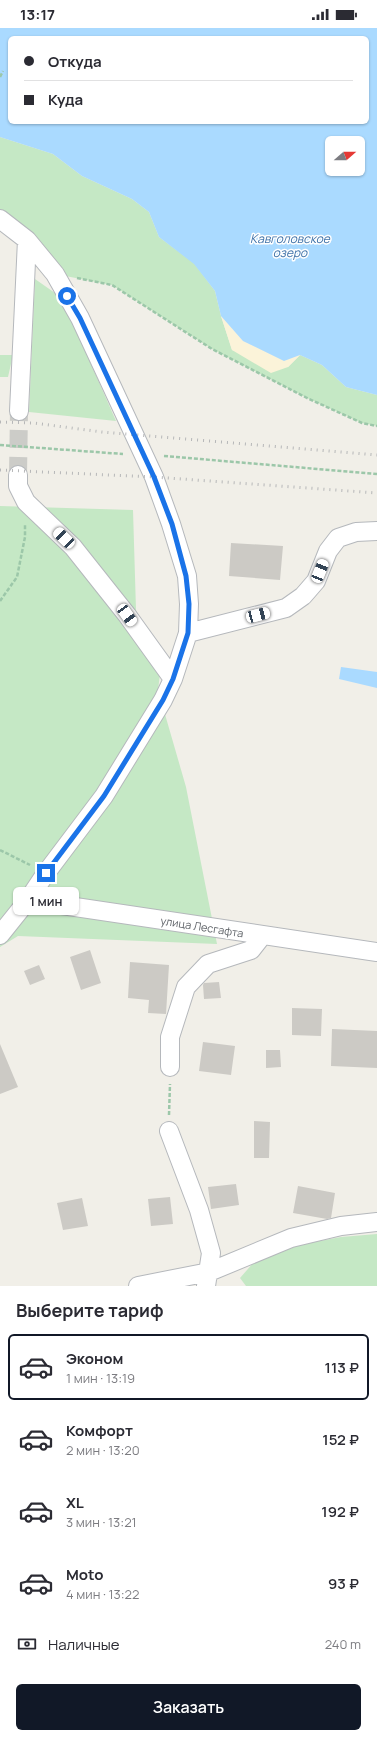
<!DOCTYPE html>
<html lang="ru">
<head>
<meta charset="utf-8">
<style>
	body { margin:0; font-family:Manrope,sans-serif; background:#f2f2f3; color:#2b2b33; height:100vh; display:flex; flex-direction:column; font-size:15px; white-space:nowrap }
	* { box-sizing:border-box; margin:0 }
	p { font-size:13px; color:#7c7c81 }
	.icon { flex:none; width:22px; height:22px; fill:none; stroke:currentColor; stroke-width:2; stroke-linecap:round; stroke-linejoin:round }
	.map { position:relative; height:1258px; overflow:hidden }
	.side { display:flex; flex-direction:column; background:#fff; flex:1 }
	.side>* { flex:none }
	.banner { position:absolute; left:8px; top:8px; width:361px; height:88px; border-radius:6px; box-shadow:0 1px 3px #0004; display:grid; align-content:center; height:88px; padding:0 16px; background:#fff }
	.needle { width:26px; rotate:70deg }
	.fabs { position:absolute; left:325px; top:108px; display:grid; gap:8px }
	.fabs a { display:grid; place-items:center; width:40px; height:40px; border-radius:6px; background:#fff; box-shadow:0 1px 3px #0004; font-size:20px }
	.end { position:absolute; width:18px; height:18px; margin:-9px; border:5px solid #1a73e8; background:#fff; box-shadow:0 0 0 2px #fff }
	.from { border-radius:50% }
	.bubble { position:absolute; height:28px; border-radius:6px; background:#fff; box-shadow:0 1px 3px #0004; font-size:13px; font-weight:600; line-height:28px; text-align:center }
	.car { position:absolute; width:12px; height:24px; margin:-12px -6px; border-radius:5px; box-shadow:0 0 3px 1px #0007; background:linear-gradient(#fff 24%,#345 0 40%,#fff 0 76%,#345 0 86%,#fff 0) }
	.banner b { display:flex; align-items:center; gap:14px; height:38px; font-size:15px }
	.banner b+b { border-top:1px solid #e1e1e2 }
	.banner i { width:10px; height:10px; background:#2b2b33 }
	ul { padding:0; list-style:none }
	li { display:flex; align-items:center; gap:12px; height:66px; margin:0 8px 6px; padding:0 8px; border:2px solid transparent; border-radius:6px }
	li div { flex:1 }
	li b { display:block; font-size:15px }
	li em { font-style:normal; font-weight:600 }
	li.selected { border-color:#111827 }
	li>.icon { width:36px; height:36px; stroke-width:1.5 }
	h2 { padding:0 16px; font-size:18px; line-height:48px }
	.pay { display:flex; align-items:center; gap:10px; height:44px; padding:0 16px; font-size:15px }
	.pay p { margin-inline-start:auto }
	.action { display:flex; gap:8px; margin-top:auto; padding:8px 16px }
	.action a { flex:1; height:46px; border-radius:6px; background:#111827; color:#fff; font-size:16px; font-weight:600; line-height:46px; text-align:center }
	.status { display:flex; justify-content:space-between; align-items:center; height:28px; padding:0 20px; background:#fff; direction:ltr }
	.status svg { height:11px; fill:currentColor }
	.map>svg:first-child { display:block }
</style>
</head>
<body>
<div class="status"><b>13:17</b><svg viewBox="0 0 49 12"><path d="M0 12V9h3v3zM5 12V6h3v6zM10 12V3h3v9zM15 12V0h3v12zM26 1h20v11H26zM47 4h2v5h-2z"/></svg></div>
<div class="map">
<svg width="377" height="1258" viewBox="0 0 377 1258">
	<rect width="100%" height="100%" fill="#f1efe8"/>
	<path fill="#c5e8c5" d="M0,109l53,17 29,22 50,23 17,13 10,25 35,26 21,28 6,25 11,34 56,17 12,-12 22,10 24,22 31,8v31l-15,-3 -55,-25 -95,-49 -100,-64 -57,-11 -55,-55z
		M35,251l20,14 18,30 43,98 -87,-9z
		M0,327h13l-5,22h-8z
		M0,478l133,4 3,100 14,51 10,13 -2,16 28,97 31,157 -199,-8 -18,11z
		M377,1206v52h-131l-6,-8 14,-16 39,-16 48,-9z"/>
	<path fill="#fbf3d9" d="M221,288l22,25 40,19 17,-5 -12,12 -17,6 -39,-23z"/>
	<path fill="#aadaff" fill-rule="evenodd" d="M0,0h377v367l-31,-8 -24,-22 -22,-10 -16,6 -41,-20 -22,-25 -6,-25 -21,-27 -35,-27 -10,-25 -17,-13 -50,-23 -29,-22 -53,-17zM10,10h357v84h-357zM332,115h26v26h-26z
		M341,639l36,5v16l-38,-9z"/>
	<path fill="#cccac5" d="M231,515l52,3 -3,34 -51,-4z
		M90,922l11,33 -20,7 -11,-33z
		M130,934l39,3 -3,49 -18,-1 1,-13 -21,-2z
		M39,937l6,14 -15,6 -6,-14z
		M219,954l2,16 -17,1 -1,-14 1,-2z
		M292,980l30,1 -1,27 -29,-1z
		M332,1001l45,2v37l-46,-2z
		M203,1014l32,4 -4,29 -32,-4z
		M0,1016l18,43 -18,7z
		M266,1022h14l1,17 -15,1z
		M254,1093l16,1 -1,36h-15z
		M236,1156l3,21 -28,4 -3,-22z
		M298,1158l37,7 -4,25 -4,1 -34,-6z
		M170,1169l3,27 -22,2 -3,-27z
		M82,1170l6,28 -25,4 -6,-27z"/>
	<g fill="none" stroke-linecap="round" stroke-linejoin="round">
		<path stroke="#ccccc8" stroke-width="18" stroke-dasharray="18 9" stroke-linecap="butt" d="M18,447l1,-64"/>
		<defs>
			<path id="minor" d="M0,191l27,21 28,34 25,44 74,159 17,47 16,52 2,28 -1,29 -15,46 -10,21 -59,96 -58,77 -18,27 -28,35
				M19,383l8,-171
				M18,447v11l8,16 47,45 54,68 46,64
				M188,605l98,-25 17,-12 13,-15 12,-30 10,-13 18,-6 21,-1
				M28,872l349,52
				M170,1039v-30l16,-50 22,-23 43,-14 11,-14
				M169,1103l30,79 12,43 -5,33
				M138,1258l71,-14 82,-34 50,-12 36,-4"/>
		</defs>
		<use href="#minor" stroke="#b5b8bc" stroke-width="20"/>
		<path stroke="#9cc7a9" stroke-width="2.5" stroke-dasharray="4 2" stroke-linecap="butt" d="M0,49l3,-6
			M77,250l35,7 100,64 95,49 55,25 15,3
			M0,417l123,9
			M164,428l213,18
			M0,573l17,-24 8,-40v-12
			M0,822l30,15
			M169,1087l1,-31"/>
		<use href="#minor" stroke="#fff" stroke-width="18"/>
		<path stroke="#b6b7b8" stroke-width="3" stroke-dasharray="1 5" stroke-linecap="butt" d="M0,394l34,1 68,9 275,23
			M0,442l154,7 223,16"/>
	</g>
	<g fill="none" stroke-linecap="round" stroke-linejoin="round">
		<path stroke="#1a73e8" stroke-width="5" d="M46,845l58,-77 59,-96 10,-21 15,-46 1,-29 -3,-28 -14,-52 -18,-47 -74,-159 -13,-22"/>
	</g>
	<g text-anchor="middle" stroke-width="3" stroke-linejoin="round" paint-order="stroke">
		<g font-size="11" fill="#5f6368" stroke="#fff">
			<text transform="translate(202 899) rotate(9)" y="4">улица Лесгафта</text>
		</g>
		<g font-size="12" font-style="italic" fill="#4174aa" stroke="#fff">
			<text x="290" y="215">Кавголовское<tspan x="290" dy="14">озеро</tspan></text>
		</g>
	</g>
</svg>
<div class="fabs">
<a><svg class="needle" viewBox="-14 -14 28 28"><path d="M0-13l5 13h-10z" fill="#e53935"/><path d="M0 13l5-13h-10z" fill="#7c7c81"/></svg></a>
</div>
<i class="end from" style="left:67px;top:268px"></i>
<i class="end" style="left:46px;top:845px"></i>
<div class="bubble" style="left:13px;top:859px;width:66px">1 мин</div>
<i class="car" style="left:64px;top:510px;rotate:314deg"></i>
<i class="car" style="left:320px;top:543px;rotate:22deg"></i>
<i class="car" style="left:127px;top:587px;rotate:144deg"></i>
<i class="car" style="left:258px;top:587px;rotate:75deg"></i>
<div class="banner">
<b><i class="from"></i>Откуда</b>
<b><i></i>Куда</b>
</div>
</div>
<section class="side">
<h2>Выберите тариф</h2>
<ul>
<li class="selected"><svg class="icon" aria-label="car" viewBox="0 0 24 24"><path d="M5 17H2v-5l4-1 3-4h7l3 4 3 1v5h-3M9 17h6M6 11h13"/><circle cx="7" cy="17" r="2"/><circle cx="17" cy="17" r="2"/></svg><div><b>Эконом</b><p>1 мин · 13:19</p></div><em>113 ₽</em></li>
<li><svg class="icon" aria-label="car" viewBox="0 0 24 24"><path d="M5 17H2v-5l4-1 3-4h7l3 4 3 1v5h-3M9 17h6M6 11h13"/><circle cx="7" cy="17" r="2"/><circle cx="17" cy="17" r="2"/></svg><div><b>Комфорт</b><p>2 мин · 13:20</p></div><em>152 ₽</em></li>
<li><svg class="icon" aria-label="car" viewBox="0 0 24 24"><path d="M5 17H2v-5l4-1 3-4h7l3 4 3 1v5h-3M9 17h6M6 11h13"/><circle cx="7" cy="17" r="2"/><circle cx="17" cy="17" r="2"/></svg><div><b>XL</b><p>3 мин · 13:21</p></div><em>192 ₽</em></li>
<li><svg class="icon" aria-label="car" viewBox="0 0 24 24"><path d="M5 17H2v-5l4-1 3-4h7l3 4 3 1v5h-3M9 17h6M6 11h13"/><circle cx="7" cy="17" r="2"/><circle cx="17" cy="17" r="2"/></svg><div><b>Moto</b><p>4 мин · 13:22</p></div><em>93 ₽</em></li>
</ul>
<div class="pay"><svg class="icon" aria-label="cash" viewBox="0 0 24 24"><path d="M3 7h18v10H3z"/><circle cx="12" cy="12" r="2"/></svg>Наличные<p>240 m</p></div>
<div class="action"><a>Заказать</a></div>
</section>
</body>
</html>
